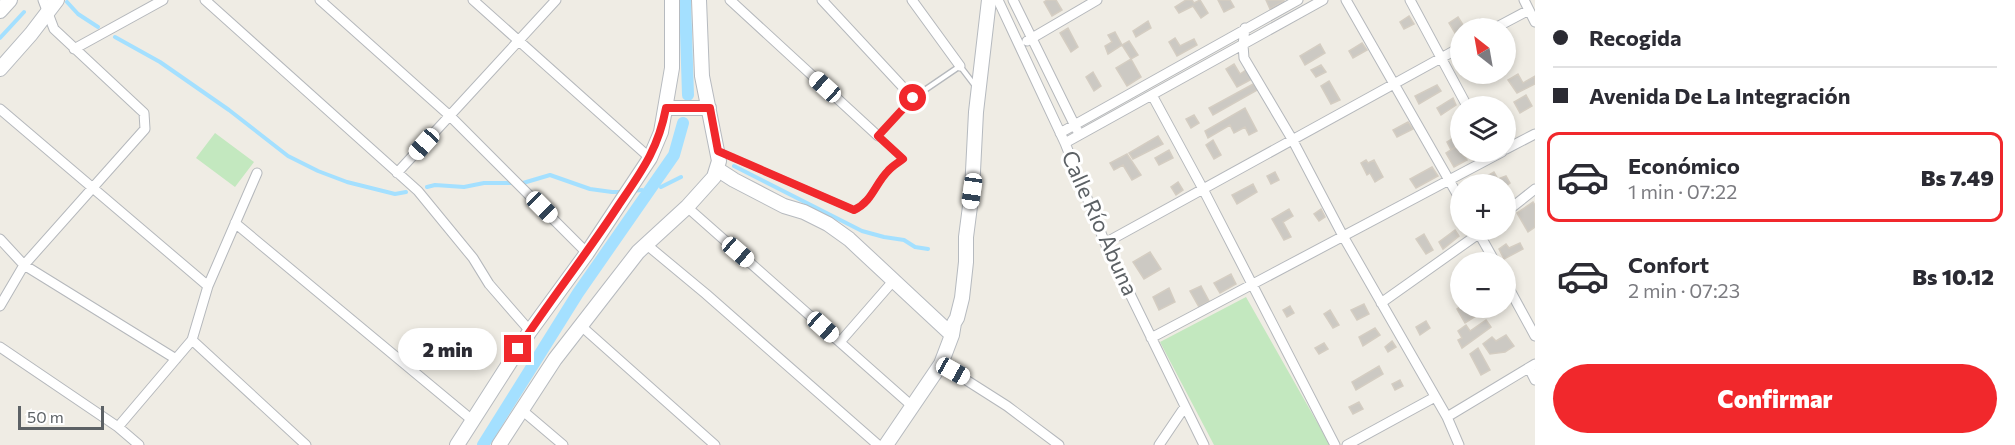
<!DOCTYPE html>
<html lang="es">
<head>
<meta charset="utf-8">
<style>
	body { margin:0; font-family:Commissioner,sans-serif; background:#f2f2f3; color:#2b2b33; height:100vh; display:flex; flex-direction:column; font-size:22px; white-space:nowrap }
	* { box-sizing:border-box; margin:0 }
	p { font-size:20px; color:#7c7c81 }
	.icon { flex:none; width:33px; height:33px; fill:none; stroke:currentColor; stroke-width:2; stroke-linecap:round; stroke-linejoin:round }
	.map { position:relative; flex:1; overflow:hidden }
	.panel { display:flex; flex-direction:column; background:#fff; width:480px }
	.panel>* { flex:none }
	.hud { display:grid; align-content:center; height:132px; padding:0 18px; background:#fff }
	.needle { width:39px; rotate:329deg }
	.fabs { position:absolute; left:1450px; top:18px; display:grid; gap:12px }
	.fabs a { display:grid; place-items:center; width:66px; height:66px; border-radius:50%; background:#fff; box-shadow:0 3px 9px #0003; font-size:30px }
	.scale { position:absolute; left:18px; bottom:15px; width:86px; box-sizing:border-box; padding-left:6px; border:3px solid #5c6165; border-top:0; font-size:16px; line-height:21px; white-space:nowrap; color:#5c6165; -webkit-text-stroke:4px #fff; paint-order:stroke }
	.end { position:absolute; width:27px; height:27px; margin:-14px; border:8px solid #f1282c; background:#fff; box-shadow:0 0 0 3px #fff }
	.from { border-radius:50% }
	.bubble { position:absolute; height:42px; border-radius:21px; background:#fff; box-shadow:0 3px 9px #0003; font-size:20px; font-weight:800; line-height:42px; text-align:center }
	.car { position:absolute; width:18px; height:36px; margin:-18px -9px; border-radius:8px; box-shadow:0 0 4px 2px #0007; background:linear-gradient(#fff 24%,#345 0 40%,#fff 0 76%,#345 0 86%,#fff 0) }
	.hud b { display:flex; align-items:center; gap:21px; height:57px; font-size:22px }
	.hud b+b { border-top:2px solid #e1e1e2 }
	.hud i { width:15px; height:15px; background:#2b2b33 }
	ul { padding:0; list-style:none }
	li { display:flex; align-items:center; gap:18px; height:90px; margin:0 12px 9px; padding:0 6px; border:3px solid transparent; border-radius:12px }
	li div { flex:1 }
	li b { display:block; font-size:22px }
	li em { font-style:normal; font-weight:800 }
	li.current { border-color:#f1282c }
	li>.icon { width:54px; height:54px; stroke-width:1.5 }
	.action { display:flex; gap:12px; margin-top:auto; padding:12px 18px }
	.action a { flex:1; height:69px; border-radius:36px; background:#f1282c; color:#fff; font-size:24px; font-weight:800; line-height:69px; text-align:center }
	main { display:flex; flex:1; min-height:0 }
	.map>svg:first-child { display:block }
</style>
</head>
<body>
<main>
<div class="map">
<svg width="1535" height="445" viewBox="0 0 1535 445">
	<rect width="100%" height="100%" fill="#efece4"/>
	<path fill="#c3e8bf" d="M215,133l39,29 -19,25 -39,-29z
		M1246,297l84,148h-116l-54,-103z"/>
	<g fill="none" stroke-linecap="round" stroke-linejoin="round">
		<path stroke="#a4e0ff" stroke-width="4" d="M67,2l11,12 20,13
			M115,37l45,25 69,48 59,46 30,15 29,11 48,12 11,-2
			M0,38l24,-26
			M734,166l128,65 22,6 20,3 11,7 13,2
			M427,187l8,-2 29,2 20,-4h39l27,-8 40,14 22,3h12
			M661,187l20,-10
			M631,191l11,-1"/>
		<path stroke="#a4e0ff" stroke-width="12" d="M685,0l3,95
			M483,445l95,-152 96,-138 9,-32"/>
	</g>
	<path fill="#ccc9c3" stroke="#d4cdc2" stroke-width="1.5" d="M1047,0h9l6,10 -10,6 -8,-14z
		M1186,0h6l2,3 6,-3 8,13 -7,5 -8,-12 -14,7 -4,-6z
		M1218,0h12l4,7 -10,5z
		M1266,0h18v1l-14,8z
		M1409,16l5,8 -10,5 -4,-7z
		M1458,17l7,11h-4v8l-3,2 -9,-15z
		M1480,19l4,8 -9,1 -2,-3z
		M1148,21l3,7 -15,9 -3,-6z
		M1068,28l10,19 -7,5 -11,-19z
		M1115,32l7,13 -14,9 -3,-8 7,-4 -4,-7z
		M1175,38l5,8 14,-7 3,6 -20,11 -8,-14z
		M1129,41l9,14 -7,4 -9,-14z
		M1362,43l5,7 -14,8 -4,-7z
		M1320,44l5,9 -20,12 -5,-9z
		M1131,59l10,18 -14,9 -11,-18z
		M1234,64l6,10 6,-4 6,9 -15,8 -11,-18z
		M1321,65l5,7 -10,5 -5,-7z
		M1093,72l8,14 -7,5 -8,-14z
		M1518,74l5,9 12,-7v8l-18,9 -9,-13z
		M1329,81l11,19 -9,4 -10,-18z
		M1255,83l4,6 -46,26 -4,-7z
		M1437,85l4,6 -22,13 -4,-8z
		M1526,95l6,11 -12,7 -6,-11z
		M1453,98l3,7 -15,10 -4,-7z
		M1245,108l12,23 -8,4 -4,-8 -11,6 -4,-8 -22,13 -3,-7z
		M1194,115l5,8 -8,5 -5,-9z
		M1408,122l5,7 -16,8 -4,-7z
		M1461,133v11l-10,6 -4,-8z
		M1158,136l5,8 -30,15 -4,-6z
		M1213,140l8,15 -7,4 -8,-14z
		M1457,146l10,14 -13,7 -8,-14z
		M1169,150l4,8 -14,7 -4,-7z
		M1127,154l14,21 -9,5 -9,-15 -9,5 -4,-7z
		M1366,160l2,3 6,-3 9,17 -8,5 -5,-9 -3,2 -6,-12z
		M1432,167l6,9 -22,12 -6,-9z
		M1275,172l4,8 -8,4 -4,-8z
		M1494,172l4,7 8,-3 4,7 -4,3v-2l-6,-1 -7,1 -6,-8z
		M1178,182l5,8 -7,5 -5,-8z
		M1253,184l4,8 -20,12 -5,-9z
		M1533,202l2,3v22l-7,5 -11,-19z
		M1289,209l4,7 -10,6 8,15 -7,3 -12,-21z
		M1321,209l4,8 -6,4 -5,-7z
		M1455,230l4,6 -16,13 -4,-7z
		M1424,234l9,16 -7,4 -10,-15z
		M1520,243l3,6 -19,10 -5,-10 7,-5 3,4z
		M1150,252l11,17 -17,10 -11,-17z
		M1231,274l5,10 -16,9 -6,-10z
		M1201,286l8,15 -10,6 -9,-16z
		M1169,288l6,14 -16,8 -6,-13z
		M1364,304l5,10 -12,6 -6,-10z
		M1290,306l4,7 -7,4 -4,-7z
		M1461,306l13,2 5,6 -14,9 -8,-14z
		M1330,310l9,15 -6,3 -9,-14z
		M1486,320l5,7 -29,21 -4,-8 4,-2 -4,-7 8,-6 4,6z
		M1426,321l4,7 -10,7 -4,-8z
		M1375,328l5,7 -17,11 -4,-9z
		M1506,335l8,11 -9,6 -15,2 -7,-10 9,-7 4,4z
		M1392,341l4,6 -8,5 -3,-5z
		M1324,343l4,6 -9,5 -4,-6z
		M1478,348l12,22 -9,5 -11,-21z
		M1379,366l4,8 -27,16 -4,-8z
		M1400,380l3,6 -8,4 -3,-6z
		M1359,402l4,7 -10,5 -4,-7z"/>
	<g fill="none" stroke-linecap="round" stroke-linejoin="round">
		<defs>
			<path id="lane" d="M720,152l134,58c18,-8 21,-26 34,-39 4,-5 10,-8 15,-12l-25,-23 35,-38 47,-32 16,21"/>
			<path id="street" d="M205,0l213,191 55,67 16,26 41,47
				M320,0l130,116 137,137
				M473,0l177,158
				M730,0l148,136
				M822,0l91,98
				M912,0l48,66
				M998,0l67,143 40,100 99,202
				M1013,0l64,130
				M1346,0l115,201
				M1410,0l57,106
				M1524,0l11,22
				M1245,28l-2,17 1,13 48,81 51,97 104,181 12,28
				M1495,28l34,-18
				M1027,41l70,-41
				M74,49l89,-49
				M1152,95l51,94 132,256
				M0,109l208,177
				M1060,133l238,-133
				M1065,143l258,-143
				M1506,149l29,-15
				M257,173l-49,113 -16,54 114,105
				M397,173l159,-173
				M687,207l225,199
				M1506,212l29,-23
				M235,223l237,197
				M1477,230l18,32
				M0,239l24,26 152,94
				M1105,243l356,-196
				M647,245l59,49 172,151
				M1506,283l29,53
				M1381,303l103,-73
				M0,306l24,-41 121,-136 -1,-16 -90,-84 -11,-29
				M580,325l135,120
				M1151,338l351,-186
				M840,342l54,-62
				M0,347l118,80 21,18
				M941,364l66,42 52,39
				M1529,368l6,12
				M523,411l40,34
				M1447,417l88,-53
				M118,427l74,-87
				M1159,445l25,-37
				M1347,445l88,-48"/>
			<path id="secondary" d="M0,11l10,-11
				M0,69l31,-35 26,-34
				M666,108h43
				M717,169l17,11 50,26 20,6 24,12 21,15 103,96
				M457,445l73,-114 57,-78 63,-95 11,-26 11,-64v-68
				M499,445l56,-86 83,-107 49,-45 27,-30 5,-16 -17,-85 -3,-76
				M886,445l55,-81 11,-29 2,-12 3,-5 5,-20 4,-36v-25l6,-46 4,-79 13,-112"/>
		</defs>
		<use href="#lane" stroke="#b5b8bc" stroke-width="7"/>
		<use href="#street" stroke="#b5b8bc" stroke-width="11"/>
		<use href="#secondary" stroke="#b6babf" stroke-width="16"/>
		<use href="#lane" stroke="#fff" stroke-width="4.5"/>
		<use href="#street" stroke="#fff" stroke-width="9"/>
		<use href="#secondary" stroke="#fff" stroke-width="14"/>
	</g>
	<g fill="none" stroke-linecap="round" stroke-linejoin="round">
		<path stroke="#f1282c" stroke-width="8" d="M518,349c32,-49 68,-94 100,-143 23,-34 40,-56 48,-98h44l8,43 136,59c18,-8 21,-26 34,-39 4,-5 10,-8 15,-12l-25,-23 35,-38"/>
	</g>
	<g text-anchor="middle" stroke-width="6" stroke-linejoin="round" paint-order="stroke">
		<g font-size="22" fill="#5c6165" stroke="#fff">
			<text transform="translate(1100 223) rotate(66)" y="8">Calle Río Abuna</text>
		</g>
	</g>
</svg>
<div class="fabs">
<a><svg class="needle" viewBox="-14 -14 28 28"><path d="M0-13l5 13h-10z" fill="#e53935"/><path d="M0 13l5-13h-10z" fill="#7c7c81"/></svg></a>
<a><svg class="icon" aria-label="layers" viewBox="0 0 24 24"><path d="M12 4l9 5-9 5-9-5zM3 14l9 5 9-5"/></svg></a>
<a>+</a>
<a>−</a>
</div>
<div class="scale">50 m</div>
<i class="end from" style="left:913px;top:98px"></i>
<i class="end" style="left:518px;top:349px"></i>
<div class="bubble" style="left:398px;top:328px;width:99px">2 min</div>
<i class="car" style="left:825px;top:87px;rotate:312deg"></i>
<i class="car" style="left:424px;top:144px;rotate:222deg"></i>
<i class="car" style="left:972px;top:191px;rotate:188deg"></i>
<i class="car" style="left:542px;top:207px;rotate:135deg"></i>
<i class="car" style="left:738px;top:252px;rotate:131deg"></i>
<i class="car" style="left:823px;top:327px;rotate:132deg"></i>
<i class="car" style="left:953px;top:371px;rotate:119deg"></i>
</div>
<section class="panel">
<div class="hud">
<b><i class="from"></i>Recogida</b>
<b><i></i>Avenida De La Integración</b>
</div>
<ul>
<li class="current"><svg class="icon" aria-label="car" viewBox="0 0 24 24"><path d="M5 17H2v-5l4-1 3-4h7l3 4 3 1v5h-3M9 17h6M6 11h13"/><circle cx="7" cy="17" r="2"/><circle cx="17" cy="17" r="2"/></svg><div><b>Económico</b><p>1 min · 07:22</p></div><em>Bs 7.49</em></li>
<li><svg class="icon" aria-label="car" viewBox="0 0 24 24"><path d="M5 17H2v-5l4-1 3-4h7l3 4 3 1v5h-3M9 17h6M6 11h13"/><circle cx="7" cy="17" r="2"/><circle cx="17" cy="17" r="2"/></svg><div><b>Confort</b><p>2 min · 07:23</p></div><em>Bs 10.12</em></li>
</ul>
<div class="action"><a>Confirmar</a></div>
</section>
</main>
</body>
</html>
